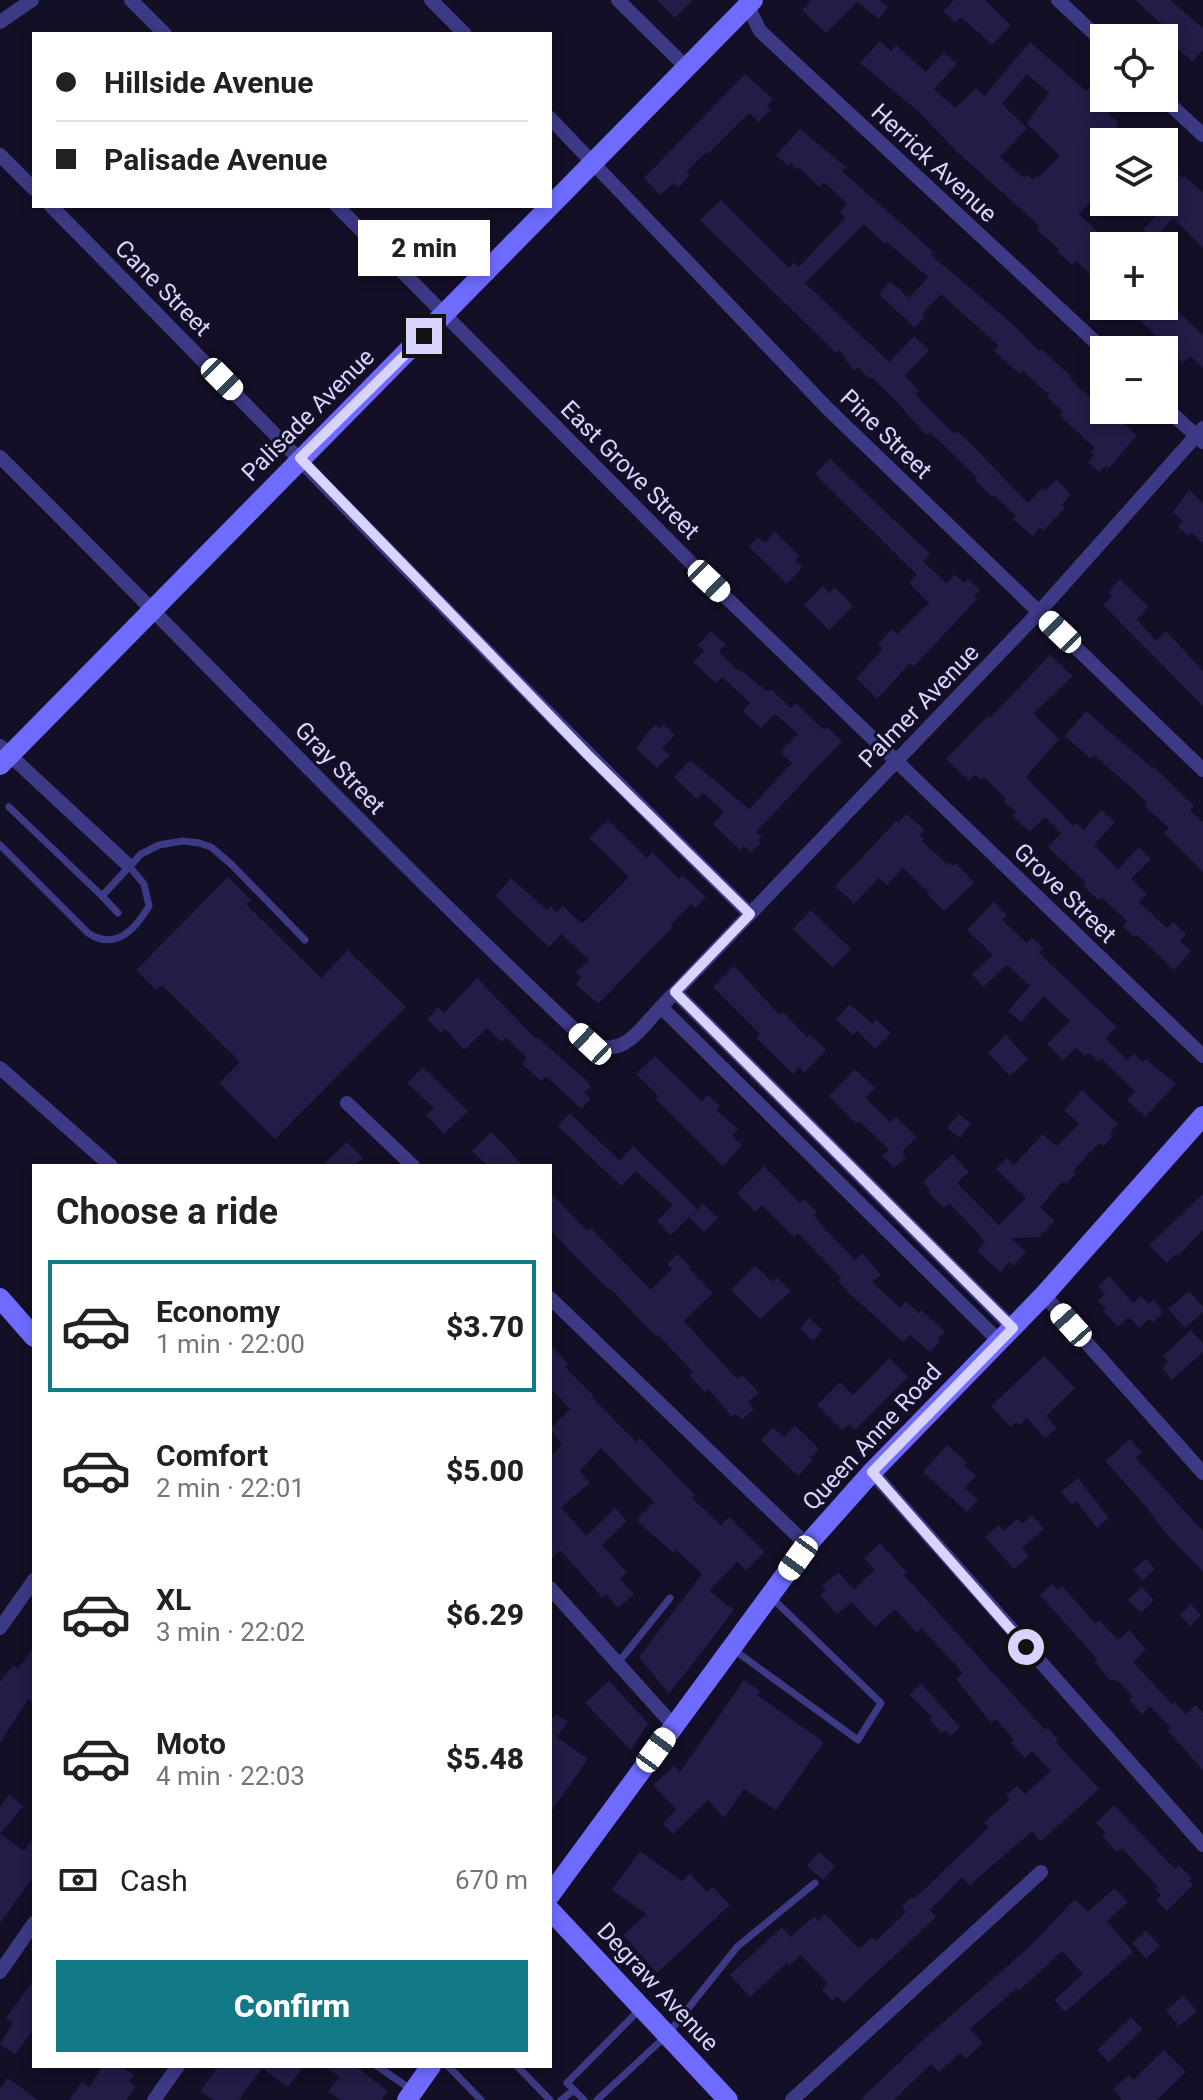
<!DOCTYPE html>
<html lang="en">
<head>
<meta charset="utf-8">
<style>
	body { margin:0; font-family:Roboto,sans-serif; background:#f6f6f6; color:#202124; height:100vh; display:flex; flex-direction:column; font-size:30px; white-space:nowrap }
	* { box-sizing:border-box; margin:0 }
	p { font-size:26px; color:#757577 }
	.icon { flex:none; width:44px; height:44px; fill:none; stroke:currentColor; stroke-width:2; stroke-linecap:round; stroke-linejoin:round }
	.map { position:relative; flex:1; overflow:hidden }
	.panel { position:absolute; left:32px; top:1164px; width:520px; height:904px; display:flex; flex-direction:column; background:#fff; border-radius:0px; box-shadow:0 4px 12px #0003 }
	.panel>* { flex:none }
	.guide { position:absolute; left:32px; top:32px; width:520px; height:176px; border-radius:0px; box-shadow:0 4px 12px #0003; display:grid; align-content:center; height:176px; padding:0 24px; background:#fff }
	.fabs { position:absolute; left:1090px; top:24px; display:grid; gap:16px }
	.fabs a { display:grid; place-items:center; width:88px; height:88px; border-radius:0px; background:#fff; box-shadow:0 4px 12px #0003; font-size:40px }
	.end { position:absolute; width:36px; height:36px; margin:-18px; border:10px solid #d9d4ff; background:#111; box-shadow:0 0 0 4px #111 }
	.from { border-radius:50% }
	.bubble { position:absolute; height:56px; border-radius:0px; background:#fff; box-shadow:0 4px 12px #0003; font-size:26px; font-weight:800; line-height:56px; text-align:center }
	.car { position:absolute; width:24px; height:48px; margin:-24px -12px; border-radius:10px; box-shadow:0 0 6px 2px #0007; background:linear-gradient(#fff 24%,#345 0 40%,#fff 0 76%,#345 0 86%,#fff 0) }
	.guide b { display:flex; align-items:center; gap:28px; height:76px; font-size:30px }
	.guide b+b { border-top:2px solid #e0e0e0 }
	.guide i { width:20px; height:20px; background:#202124 }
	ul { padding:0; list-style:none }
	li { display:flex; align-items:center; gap:24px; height:132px; margin:0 16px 12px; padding:0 8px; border:4px solid transparent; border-radius:0px }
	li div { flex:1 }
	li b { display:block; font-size:30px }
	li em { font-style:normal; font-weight:800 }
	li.on { border-color:#127987 }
	li>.icon { width:72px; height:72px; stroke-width:1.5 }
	h2 { padding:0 24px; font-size:36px; line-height:96px }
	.pay { display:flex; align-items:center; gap:20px; height:88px; padding:0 24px; font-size:30px }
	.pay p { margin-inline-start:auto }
	.cta { display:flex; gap:16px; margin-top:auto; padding:16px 24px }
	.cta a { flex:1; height:92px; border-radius:0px; background:#127987; color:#fff; font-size:32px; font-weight:800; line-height:92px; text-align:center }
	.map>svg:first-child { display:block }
</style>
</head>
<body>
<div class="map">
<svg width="1203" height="2100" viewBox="0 0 1203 2100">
	<rect width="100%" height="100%" fill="#130f26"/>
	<path fill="#241b47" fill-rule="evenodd" d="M657,0h36l-18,18z
		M812,0h67l9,7 -9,12 -22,-17 -31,31 -24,-23z
		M954,0h31l26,25 -19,20 -31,-28 -6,6 -12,-12z
		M1135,0h35l33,28v22l-11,12 -22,-21 5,-5z
		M880,41l11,10 5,-6 30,27 18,-20 13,12 -23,25 21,19 21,-20 8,8 46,-54 56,49 4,-4 11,11 -4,5 21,20 -2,3 17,16h-29v14l-7,8 7,6v7l-12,13 5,5 -18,19 25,23v50l-28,-26 -4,4 -15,-14 2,-2 -22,-19 2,-3 -5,-6 -78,-70 -37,-39 -59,-49zM1027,74l22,19 -23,30 34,33 -22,22 -2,-2 -3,4 -6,-6 -3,4 -24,-21 27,-29 -25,-24z
		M745,74l28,25 -6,7 4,3 -12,13 -10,-9 -41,41 -2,-2 -19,19 3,4 -12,13 -5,-5 -13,12 -16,-17z
		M800,129l46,38 -4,4 88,78 3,4 -2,2 85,72 23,24 2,-2 31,28 -2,2 21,19 2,-2 11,10v4h4l29,25 -28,33 -3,-2 -7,6 -11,-10 6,-7 -3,-3 4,-4 -35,-32 3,-4 -16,-15 2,-2 -26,-24 -3,3 -26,-23 5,-5 -58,-52 -19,20 3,3 -10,11 -36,-34 11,-13 19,17 19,-21 -41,-35 -2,2 -21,-20 -59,59 84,79 25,-26 15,14 -24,26 14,14 -4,4 39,40 3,-3 17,16 54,56 14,-15 3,3 11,-12 15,15 -9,11 3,3 -22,23 -3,-4 -8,9 -19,-17 3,-3 -22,-21 -2,2 -17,-17 2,-2 -47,-46 -4,3 -31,-35 -24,-23 -2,2 -11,-12 -4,4 -15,-21 -3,3 -136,-133 21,-20 68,68 5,-6 5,5 46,-49 -5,-5 7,-9 -23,-22 -5,5 -20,-19 -2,1 -6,-6 -3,3 -12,-11z
		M1176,172l7,6 2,-2 18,17v55l-30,-30 -20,22 -10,-10 19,-20 -8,-8h10v-18z
		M1169,303l34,32v33l-13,-12 -7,7 -57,-57h22l10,9z
		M830,459l100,95 -7,7 24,23 8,-10 9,9 4,-4 12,11 -6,6 3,3 -40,43 -24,25 -3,-4 -33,36 -21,-21 27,-29 -5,-5 14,-15 5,5 32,-31 -20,-20 8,-8 -102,-101z
		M1189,490l14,13v40l-11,-10 -4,3 -10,-9 5,-6 -10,-9z
		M775,532l24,23 -4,5 8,7 -16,17 -38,-37 9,-10 7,6z
		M1120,579l29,28 -12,12 19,22 10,-10 37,40v35l-100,-101 9,-9 -4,-4z
		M823,586l6,7 6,-6 18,19 -24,24 -25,-25z
		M711,631l15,14 -6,5 1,4 17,17 2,-2 28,23 3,-3 20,19 5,-5 28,27 3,-3 15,14 -86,91 6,5 -4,3 3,3 -10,10 -7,-7 -4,4 -27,-26 11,-12 -21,-19 -6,6 -23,-22 16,-17 59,49 43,-46 -12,-11 18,-18 -23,-20 -14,14 -18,-17 7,-8 -28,-26 -6,6 -23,-21 11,-11 -6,-6z
		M1050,655l23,21 -40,38 26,25 -33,38 47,49 3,-3 8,7 17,-20 14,12 -21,23 24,24 21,-22 12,12 -20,20 16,15 -8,8 28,26 6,-6 13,12 -6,7 11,10 -17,19 -37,-35 -3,2 -11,-11 4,-5 -26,-24 -3,3 -15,-14 3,-3 -38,-36 13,-14 -16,-16 -15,15 -18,-16 4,-4 -12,-10 2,-3 -22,-22 -3,3 -6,-5 -6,6 -23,-22 42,-43 2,2z
		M1086,711l66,57 1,-2 41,40 -4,4 13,12v50l-39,-39 5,-5 -25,-22 3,-4 -53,-47 -3,4 -26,-23z
		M655,724l5,5 4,-5 11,11 -13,13 8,7 -13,13 -21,-20z
		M907,814l18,16 -6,5 5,4 -2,2 26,24 2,-3 3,4 3,-3 18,20 -30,28 -16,-16 1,-2 -26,-25 -16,17 -8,-7 -25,26 -19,-18 61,-65 2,2z
		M608,820l39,38 5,-6 27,27 3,-4 24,22 -11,11 -4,-4 -20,21 2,2 -75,77 -22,-20 5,-7 -5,-5 13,-12 -28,-26 -12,13 -54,-51 16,-18 36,32 4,-3 6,5 6,-6 19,18 47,-47 -40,-39z
		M228,877l23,23 -5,4 75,74 27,-28 58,57 -131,132 -56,-56 21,-21 -78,-77 -6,5 -20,-20z
		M994,902l13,13 -5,5 25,23 5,-5 11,10 -4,5 78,74 -12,11 22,22 7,-6 9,8 3,-3 30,25 -31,33 -18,-17 8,-9 -34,-32 -3,3 -9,-9 -4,3 -9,-8 -13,12 -16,-16 23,-23 -26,-25 -23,26 -13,-11 22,-25 -23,-21 -24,22 -11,-13 21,-19 -26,-25z
		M811,910l40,39 -18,19 -40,-39z
		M734,966l46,49 3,-3 24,25 3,-2 16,15 -22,23 -5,-6 -6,7 -37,-36 4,-4 -47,-47z
		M477,978l59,61 1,-2 50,44 4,6 -7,6 7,6 -10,10 -35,-33 -5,5 -19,-17 5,-6 -21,-20 -5,4 -14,-14 -23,22 -19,-21 -4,4 -14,-14 11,-12 6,6z
		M850,1004l22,20 4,-5 15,14 -16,16 -18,-18 -4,4 -17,-16z
		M1006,1035l22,24 -18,17 -22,-23z
		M655,1056l46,45 7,-6 12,11 -4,4 22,19 -6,7 10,9 -19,21 -67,-67 2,-3 -22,-22z
		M423,1067l45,44 -24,23 -18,-19 8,-7 -27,-25z
		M855,1069l20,19 -10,10 25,24 6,-5 21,20 -15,15 4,5 -12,11 -12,-12 7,-6 -30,-29 -3,3 -27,-28z
		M1082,1090l36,34 -8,9 3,3 -9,10 -4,-3 -7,6 -20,22 3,3 -10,10 -3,-3 -23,26 15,14 -16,16 -28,1 15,14 -13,14 -4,-4 -9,10 -23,-21 8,-9 -6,-6 1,-1 -31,-32 -5,5 -15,-15 2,-2 -8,-9 29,-28 17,18 -12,11 42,42 27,-27 -30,-29 11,-11 7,7 29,-31 13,12 3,-2 20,-20 -15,-14z
		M570,1113l50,48 13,-15 64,63 -26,26 -14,-14 16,-16 -37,-34 -15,15 -63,-60z
		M959,1114l12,10 -11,14 -13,-10z
		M491,1132l15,15 17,19h-35l-16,-15z
		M347,1142l16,16 -8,8h-33z
		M764,1166l36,37 4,-4 13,13 -3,3 7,10 34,35 7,-7 19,22 -9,7 28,26 6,-7 13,12 2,-3 24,21 -7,8 2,2 -10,11 -20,-17 -7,7 -54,-49 -11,-12 3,-3 -43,-45 -4,4 -32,-32 -7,7 -18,-19z
		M550,1192l37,39 4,-3 60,62 21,-21 -5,-5 10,-10 14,13 -2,2 24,24 -29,28 53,58 5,-4 17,18 -11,9 6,7 -12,11 -6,-6 -4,3 -24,-28 -3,3 -16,-17 4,-3 -35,-37 -2,2 -46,-49 -2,1 -38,-38 -20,-22z
		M1203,1194v36l-25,26 -2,-2 -9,9 -18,-18z
		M703,1204l15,14 -14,14 -15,-14z
		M755,1266l18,16 4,-4 14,13 -31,28 -29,-29z
		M1109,1276l24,27 8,-7 8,8 4,-4 11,12 -11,10 -4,-3 -10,9 -10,-11 -11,10 -15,-16 3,-2 -8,-8 7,-7 -7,-8z
		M1189,1291l14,16v5l-18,16 -17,-19z
		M809,1318l14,12 -10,11 -13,-12z
		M1191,1330l12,14v8l-31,28 -10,-12 6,-6 -5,-6z
		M550,1345l18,18 -3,4 29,29 -2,1 44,45 4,-4 55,57 -3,3 29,27 8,-8 36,35 -19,18 -9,-8 -28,29 25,19 -65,84 -30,-37 63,-83 -26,-24 -3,3 -37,-33 18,-18 -53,-54 -21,23 10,12 -29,24 25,29 29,-28 12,13 -25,24 25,28 -7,6 14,15 -16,14 -12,-14 -4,3 -42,-47 -10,10v-103l12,-12 -12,-16 20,-20 -20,-21z
		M1044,1356l31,32 -29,28 11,12 -12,10 -18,-20 -7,7 -4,-3 -5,5 -20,-21z
		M889,1358l19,19 -53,53 -6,-6 -7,6 -25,-25 23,-23 13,13z
		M795,1425l24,24 -9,9 3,2 -15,16 -37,-36 12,-13 11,10z
		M1130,1439l12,14 -6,5 67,73v41l-39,-41 -20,-27 -39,-43z
		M947,1445l20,17 -3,3 12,11 -11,12 13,12 -11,12 -44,-40z
		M1078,1478l31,40 -12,10 -21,-27 -4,4 -11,-13z
		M1032,1515l12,14 -22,19 7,8 -15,13 -29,-32 14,-12 5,6 13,-12 5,5z
		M880,1543l27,30 -3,2 141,155 2,-3 11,13 -2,2 43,47 -58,52 -9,-10 -62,54 -8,-8 -32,33 6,7 -92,86 -7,-7 -5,5 -10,-11 6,-6 -27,-29 -12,11 -2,-3 -37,34 -20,-22 52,-48 9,10 23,-21 4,5 7,-7 34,35 13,-12 4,4 30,-29 -4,-6 10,-9 2,2 75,-72 -5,-5 26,-22 -4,-5 11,-9 8,8 26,-23 -19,-20 -7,7 -14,-15 3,-3 -18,-21 -5,4 -35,-44 7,-6 -42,-45 -4,5 -22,-24 -20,18 -23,-25 -15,12 -17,-19 6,-5 -4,-4 16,-14 16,17 21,-19 -11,-12z
		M1146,1559l9,10 -12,11 -10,-10z
		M1052,1584l6,6 4,-4 33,37 4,-3 19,20 11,-10 17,19 -13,13 39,42 3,-2 11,12 10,-9 7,8v57l-35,-39 3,-3 -21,-22 -8,8 -13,-14 4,-3 -15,-16 -8,-1 -16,-18 3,-3 -57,-64z
		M1142,1587l12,13 -13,13 -13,-13z
		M1191,1604l10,11 -11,11 -10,-11z
		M34,1647v56l-6,-4 -28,44v-61l13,-17 5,4z
		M744,1680l16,11 -3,4 67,47 -48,68 -32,-21 -20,29 -16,-18 -35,34 -10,-10 13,-15 -23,-24 21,-19 6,6z
		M609,1681l39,42 -17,27 -46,-47z
		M921,1683l39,44 -9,9 -6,-6 -3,3 -13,-14 3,-2 -23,-22z
		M556,1714l12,8 -11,15 31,22 -38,54v-91z
		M9,1795l14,11 -23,28 24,17 10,-14v39l-34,47v-116z
		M1114,1805l61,64 4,-4 13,13 -3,3 4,4 -26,26 -11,-11 5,-5 -6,-6 2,-3 -35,-38 -5,4 -15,-16 4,-3 -10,-10z
		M640,1851l42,30 8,-7 17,18 6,-5 17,18 -73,68 -34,-38 23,-21 -34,-24z
		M819,1852l16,14 -12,14 -16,-14z
		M1115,1888l13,14 -21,19 26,31 -68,60 -11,-12 29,-26 -21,-23 -43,40 -2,-3 -47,41 13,14 -17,16 -6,-6 -21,19 -8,-8 -37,36h-34l64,-61 105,-92 46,-48 13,13z
		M1146,1931l14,15 -14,13 -14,-16z
		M34,1980v48l-19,27 -15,-11 13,-21 -7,-5z
		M1183,1995l14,16 -18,15 -13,-15z
		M1131,2017l12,12 -35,34 -11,-13z
		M1164,2050l22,22 -29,28h-35l-9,-11 16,-14 4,5z
		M103,2066h18l13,9 -5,7 7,5 -10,13h-57l13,-18 7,5z
		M219,2066h85l-16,21 -26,-19 -23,32h-26l-13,-9z
		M324,2066h31l33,25 -7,9h-41l-12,-9 11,-14z
		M8,2078l30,22h-38v-12z"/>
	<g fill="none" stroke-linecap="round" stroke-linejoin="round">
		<path stroke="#3d3a85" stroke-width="7" d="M9,807l93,89 39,-42 18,-9 24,-4 16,2 12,4 21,18 73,75
			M0,845l88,88c27,18 47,-3 61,-27l-5,-22 -16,-19
			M102,896l16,17
			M734,1650l124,90 23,-37 -110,-106
			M618,1663l52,-65
			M377,2066l35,24
			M448,2066l33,34
			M517,2066l33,34
			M561,2100l13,-10
			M584,2100l-17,-17 74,-75
			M597,2100l70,-65 70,-88 78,-64"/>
		<path stroke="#3d3a85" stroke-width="14" d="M131,0l34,34
			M431,0l34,34
			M618,0l69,68
			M745,0l15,31 344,319
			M1058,0l46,43
			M0,22l32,-22
			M1163,98l40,37
			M550,118l278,291 375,361
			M0,155l34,34
			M51,206c233,236 462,476 699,708
			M337,206l372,375 494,475
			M1164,406l39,36
			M0,457c197,195 387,397 590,587 35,13 48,-13 71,-37l378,-395 164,-184
			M0,746l128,119
			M675,992l338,336
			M661,1007l338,334
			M0,1068l111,98
			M347,1103l66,63
			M1044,1295l159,178
			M550,1298l257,247
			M872,1472l331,373
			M550,1588l124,138
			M0,1628l34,-48
			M0,1972l34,-49
			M154,2100l24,-34
			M792,2100l249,-228"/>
		<path stroke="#6f6bff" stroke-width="20" d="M0,765l753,-765
			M0,1298l34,39
			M550,1895l257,-350 65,-73 172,-177 159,-179
			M550,1910l178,190
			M407,2100l24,-34"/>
	</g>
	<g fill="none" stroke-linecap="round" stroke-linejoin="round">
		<path stroke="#d9d4ff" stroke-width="10" d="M424,336l-124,122 288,297 162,159 -75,78 338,336 -141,144 154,175"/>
	</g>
	<g text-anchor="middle" stroke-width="6" stroke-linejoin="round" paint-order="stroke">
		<g font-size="24" fill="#d9d4ff" stroke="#130f26">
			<text transform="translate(934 163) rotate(43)" y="8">Herrick Avenue</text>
			<text transform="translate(163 288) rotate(45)" y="8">Cane Street</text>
			<text transform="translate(308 415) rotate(-45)" y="8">Palisade Avenue</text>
			<text transform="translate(886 434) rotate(44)" y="8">Pine Street</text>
			<text transform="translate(630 470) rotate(45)" y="8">East Grove Street</text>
			<text transform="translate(919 706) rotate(-46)" y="8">Palmer Avenue</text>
			<text transform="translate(340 768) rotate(46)" y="8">Gray Street</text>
			<text transform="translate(1065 893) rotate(44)" y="8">Grove Street</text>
			<text transform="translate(872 1437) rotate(-47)" y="8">Queen Anne Road</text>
			<text transform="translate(658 1987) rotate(47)" y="8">Degraw Avenue</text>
		</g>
	</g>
</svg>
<div class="fabs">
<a><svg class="icon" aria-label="locate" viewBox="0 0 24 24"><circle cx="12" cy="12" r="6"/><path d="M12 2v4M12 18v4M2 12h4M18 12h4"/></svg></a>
<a><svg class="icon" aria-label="layers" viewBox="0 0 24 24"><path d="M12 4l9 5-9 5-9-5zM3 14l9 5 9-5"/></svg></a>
<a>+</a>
<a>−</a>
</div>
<i class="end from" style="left:1026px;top:1647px"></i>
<i class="end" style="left:424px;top:336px"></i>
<div class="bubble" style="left:358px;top:220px;width:132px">2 min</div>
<i class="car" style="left:222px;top:379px;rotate:135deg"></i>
<i class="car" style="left:709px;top:581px;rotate:134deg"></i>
<i class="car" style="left:1060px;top:632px;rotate:314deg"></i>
<i class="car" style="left:590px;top:1044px;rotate:313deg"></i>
<i class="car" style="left:1071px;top:1325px;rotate:318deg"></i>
<i class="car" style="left:798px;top:1558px;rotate:216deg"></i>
<i class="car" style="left:656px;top:1750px;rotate:36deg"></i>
<div class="guide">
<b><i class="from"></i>Hillside Avenue</b>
<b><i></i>Palisade Avenue</b>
</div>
<section class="panel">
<h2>Choose a ride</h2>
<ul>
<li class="on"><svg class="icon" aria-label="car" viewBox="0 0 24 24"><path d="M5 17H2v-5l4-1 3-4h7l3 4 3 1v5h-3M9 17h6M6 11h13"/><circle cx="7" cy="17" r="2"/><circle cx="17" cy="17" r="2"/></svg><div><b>Economy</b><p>1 min · 22:00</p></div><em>$3.70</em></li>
<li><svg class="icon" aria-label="car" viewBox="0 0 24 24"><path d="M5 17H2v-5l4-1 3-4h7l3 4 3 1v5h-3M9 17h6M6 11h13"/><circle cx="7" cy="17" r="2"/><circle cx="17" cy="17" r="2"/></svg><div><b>Comfort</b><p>2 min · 22:01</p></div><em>$5.00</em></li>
<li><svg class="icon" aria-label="car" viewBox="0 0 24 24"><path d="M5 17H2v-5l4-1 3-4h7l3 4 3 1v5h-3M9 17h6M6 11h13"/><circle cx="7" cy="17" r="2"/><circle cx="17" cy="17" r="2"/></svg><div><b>XL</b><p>3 min · 22:02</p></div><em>$6.29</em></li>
<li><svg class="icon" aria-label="car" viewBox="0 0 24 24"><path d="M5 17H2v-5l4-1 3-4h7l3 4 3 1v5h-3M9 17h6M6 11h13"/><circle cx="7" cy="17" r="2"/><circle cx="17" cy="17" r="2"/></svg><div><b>Moto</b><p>4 min · 22:03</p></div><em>$5.48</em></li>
</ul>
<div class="pay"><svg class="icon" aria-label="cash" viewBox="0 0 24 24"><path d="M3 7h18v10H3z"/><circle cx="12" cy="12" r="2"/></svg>Cash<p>670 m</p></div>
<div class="cta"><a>Confirm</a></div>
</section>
</div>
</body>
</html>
